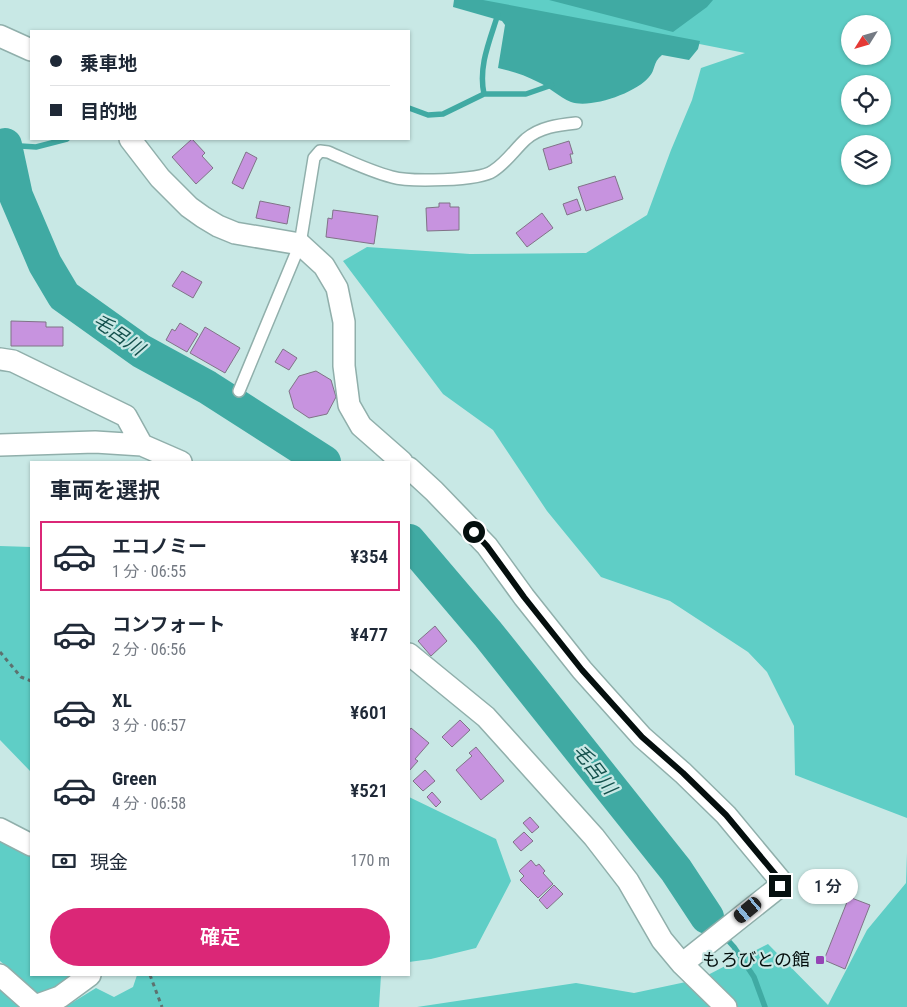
<!DOCTYPE html>
<html lang="ja">
<head>
<meta charset="utf-8">
<style>
	body { margin:0; font-family:"Roboto Condensed","Noto Sans JP",sans-serif; background:#f6f6f7; color:#1f2937; height:100vh; display:flex; flex-direction:column; font-size:19px; white-space:nowrap }
	* { box-sizing:border-box; margin:0 }
	p { font-size:16px; color:#747a83 }
	.icon { flex:none; width:28px; height:28px; fill:none; stroke:currentColor; stroke-width:2; stroke-linecap:round; stroke-linejoin:round }
	.map { position:relative; flex:1; overflow:hidden }
	.panel { position:absolute; left:30px; top:461px; width:380px; height:515px; display:flex; flex-direction:column; background:#fff; border-radius:0px; box-shadow:0 1px 4px #0004 }
	.panel>* { flex:none }
	.hud { position:absolute; left:30px; top:30px; width:380px; height:110px; border-radius:0px; box-shadow:0 1px 4px #0004; display:grid; align-content:center; height:110px; padding:0 20px; background:#fff }
	.needle { width:32px; rotate:233deg }
	.fabs { position:absolute; left:841px; top:15px; display:grid; gap:10px }
	.fabs a { display:grid; place-items:center; width:50px; height:50px; border-radius:50%; background:#fff; box-shadow:0 1px 4px #0004; font-size:25px }
	.end { position:absolute; width:22px; height:22px; margin:-11px; border:6px solid #050f0e; background:#fff; box-shadow:0 0 0 2px #fff }
	.from { border-radius:50% }
	.bubble { position:absolute; height:35px; border-radius:18px; background:#fff; box-shadow:0 1px 4px #0004; font-size:16px; font-weight:600; line-height:35px; text-align:center }
	.car { position:absolute; width:15px; height:30px; margin:-15px -8px; border-radius:6px; box-shadow:0 0 4px 1px #0007; background:linear-gradient(#222 24%,#8ab4d8 0 40%,#222 0 76%,#8ab4d8 0 86%,#222 0) }
	.hud b { display:flex; align-items:center; gap:18px; height:48px; font-size:19px }
	.hud b+b { border-top:1px solid #e0e1e3 }
	.hud i { width:12px; height:12px; background:#1f2937 }
	ul { padding:0; list-style:none }
	li { display:flex; align-items:center; gap:15px; height:70px; margin:0 10px 8px; padding:0 10px; border:2px solid transparent; border-radius:0px }
	li div { flex:1 }
	li b { display:block; font-size:19px }
	li em { font-style:normal; font-weight:600 }
	li.selected { border-color:#db2777 }
	li>.icon { width:45px; height:45px; stroke-width:1.5 }
	h2 { padding:0 20px; font-size:22px; line-height:60px }
	.pay { display:flex; align-items:center; gap:12px; height:55px; padding:0 20px; font-size:19px }
	.pay p { margin-inline-start:auto }
	.cta { display:flex; gap:10px; margin-top:auto; padding:10px 20px }
	.cta a { flex:1; height:58px; border-radius:30px; background:#db2777; color:#fff; font-size:20px; font-weight:600; line-height:58px; text-align:center }
	.map>svg:first-child { display:block }
</style>
</head>
<body>
<div class="map">
<svg width="907" height="1007" viewBox="0 0 907 1007">
	<rect width="100%" height="100%" fill="#c8e8e5"/>
	<path fill="#5fcec6" fill-rule="evenodd" d="M476,0h431v818l-112,-43 -1,-49 -27,-54 -19,-20 -78,-51 -69,-24 -54,-66 -54,-81 -50,-36 -100,-133 24,-14 103,7 116,-1 61,-38 24,-65 21,-50 9,-32 44,-15zM850,24h32v32h-32zM850,84h32v32h-32zM850,144h32v32h-32z
		M0,546l31,1v225l-31,-32z
		M409,797l87,42 15,42 -35,67 -45,11 -22,3z
		M0,836l31,16v123h49l-23,18 -19,1 -38,-33z
		M907,853v154h-490l159,-24 58,10 66,-14 68,-35 60,61 39,-75 39,-47z
		M137,975h244l-2,32h-317l8,-3 26,-16 18,9 19,-10z
		M0,979l30,28h-30z"/>
	<path fill="#40aaa3" d="M454,0h29l217,41 -2,8 -9,11 -27,-5c-10,8 -6,15 -13,22 -13,16 -59,32 -78,25 -12,-5 -22,-15 -33,-20 -13,-7 -26,-11 -40,-14l7,-43 -3,-4 -49,-14z
		M549,0h164l-6,7 -34,25z"/>
	<g fill="none" stroke-linecap="round" stroke-linejoin="round">
		<path stroke="#40aaa3" stroke-width="5.5" d="M484,94c-6,-28 6,-54 14,-80
			M409,108l19,7 15,-1 41,-20h42l26,-9
			M0,134l5,11 31,2 31,-8
			M707,917l11,12
			M724,936l10,11 20,30 11,30"/>
		<path stroke="#40aaa3" stroke-width="34" d="M5,145l11,51 29,68 19,32 77,55 66,36 117,75
			M409,541l79,93 188,236 31,47"/>
	</g>
	<path fill="#c793df" stroke="#807387" d="M192,139l13,14 -3,3 11,12 -17,16 -24,-27z
		M569,141l4,13h-3l2,9 -23,7 -6,-21z
		M246,152l11,6 -14,31 -11,-6z
		M615,176l8,23 -37,12 -8,-24z
		M577,199l4,11 -14,5 -4,-11z
		M260,201l30,6 -3,17 -31,-6z
		M439,203h11v4h9v23l-32,1 -1,-23 13,-1z
		M333,210l45,6 -4,28 -48,-7 2,-19 4,1z
		M542,213l11,15 -26,19 -11,-14z
		M182,271l20,11 -9,16 -21,-12z
		M11,321l35,1v5h17v19h-52z
		M180,323l18,11 -11,18 -21,-12 6,-11 3,2z
		M205,327l35,21 -15,25 -35,-20z
		M283,349l14,9 -8,12 -14,-8z
		M316,371l15,9 5,17 -9,17 -18,4 -15,-10 -5,-17 10,-15z
		M435,626l12,15 -16,15 -13,-15z
		M460,720l10,10 -18,17 -10,-10z
		M411,728l18,15 -14,16 3,2 -9,10v-40z
		M476,747l28,34 -23,19 -25,-30 16,-14 -3,-3z
		M425,770l10,11 -12,10 -10,-10z
		M432,792l9,10 -5,5 -9,-10z
		M530,817l9,10 -7,6 -9,-10z
		M524,832l9,9 -12,10 -8,-9z
		M531,860l5,6 3,-2 6,7 -2,2 10,11 -15,14 -18,-18 4,-4 -5,-5z
		M554,885l9,9 -16,15 -8,-9z
		M849,897l21,8 -25,64 -21,-9z"/>
	<g fill="none" stroke-linecap="round" stroke-linejoin="round">
		<defs>
			<path id="lane" d="M239,391l61,-147 14,-86 6,-7 8,1c21,9 41,19 64,25 17,5 87,4 101,-6 13,-8 22,-22 33,-32 14,-12 32,-14 50,-16"/>
			<path id="street" d="M0,36l31,14
				M130,139l30,39 29,29 14,10 15,9 17,7 65,11 24,22 13,22 7,34v44l5,39 12,21 41,36
				M0,359l13,2 113,55 16,29
				M0,445l95,-3 47,3 39,17
				M409,468l25,23 53,55 37,51 58,73 60,67 41,36 43,42 54,65v6l-98,78
				M409,654l77,63 108,120 34,44 34,59 20,24 44,43
				M0,829l31,16
				M0,975l35,31 25,-9 30,-22"/>
		</defs>
		<use href="#lane" stroke="#90afab" stroke-width="14"/>
		<use href="#street" stroke="#90afab" stroke-width="24"/>
		<path stroke="#5d716f" stroke-width="3" stroke-dasharray="4 4" stroke-linecap="butt" d="M0,652l21,25 10,4
			M150,975l12,32"/>
		<use href="#lane" stroke="#fff" stroke-width="11"/>
		<use href="#street" stroke="#fff" stroke-width="21"/>
	</g>
	<g fill="none" stroke-linecap="round" stroke-linejoin="round">
		<path stroke="#050f0e" stroke-width="6" d="M474,532l13,14 37,51 58,73 60,67 41,36 43,42 54,65v6"/>
	</g>
	<rect fill="#9545b5" stroke="#c8e8e5" stroke-width="2" x="815" y="955" width="10" height="10" rx="2.5"/>
	<g text-anchor="middle" stroke-width="4.5" stroke-linejoin="round" paint-order="stroke">
		<g font-size="18" fill="#050f0e" stroke="#c8e8e5" text-anchor="end">
			<text x="810" y="966">もろびとの館</text>
		</g>
		<g font-size="19" font-style="italic" fill="#14514d" stroke="#c8e8e5">
			<text transform="translate(119 334) rotate(35)" y="7">毛呂川</text>
			<text transform="translate(595 769) rotate(52)" y="7">毛呂川</text>
		</g>
	</g>
</svg>
<div class="fabs">
<a><svg class="needle" viewBox="-14 -14 28 28"><path d="M0-13l5 13h-10z" fill="#e53935"/><path d="M0 13l5-13h-10z" fill="#747a83"/></svg></a>
<a><svg class="icon" aria-label="locate" viewBox="0 0 24 24"><circle cx="12" cy="12" r="6"/><path d="M12 2v4M12 18v4M2 12h4M18 12h4"/></svg></a>
<a><svg class="icon" aria-label="layers" viewBox="0 0 24 24"><path d="M12 4l9 5-9 5-9-5zM3 14l9 5 9-5"/></svg></a>
</div>
<i class="end from" style="left:474px;top:532px"></i>
<i class="end" style="left:780px;top:886px"></i>
<div class="bubble" style="left:798px;top:869px;width:60px">1 分</div>
<i class="car" style="left:748px;top:910px;rotate:230deg"></i>
<div class="hud">
<b><i class="from"></i>乗車地</b>
<b><i></i>目的地</b>
</div>
<section class="panel">
<h2>車両を選択</h2>
<ul>
<li class="selected"><svg class="icon" aria-label="car" viewBox="0 0 24 24"><path d="M5 17H2v-5l4-1 3-4h7l3 4 3 1v5h-3M9 17h6M6 11h13"/><circle cx="7" cy="17" r="2"/><circle cx="17" cy="17" r="2"/></svg><div><b>エコノミー</b><p>1 分 · 06:55</p></div><em>¥354</em></li>
<li><svg class="icon" aria-label="car" viewBox="0 0 24 24"><path d="M5 17H2v-5l4-1 3-4h7l3 4 3 1v5h-3M9 17h6M6 11h13"/><circle cx="7" cy="17" r="2"/><circle cx="17" cy="17" r="2"/></svg><div><b>コンフォート</b><p>2 分 · 06:56</p></div><em>¥477</em></li>
<li><svg class="icon" aria-label="car" viewBox="0 0 24 24"><path d="M5 17H2v-5l4-1 3-4h7l3 4 3 1v5h-3M9 17h6M6 11h13"/><circle cx="7" cy="17" r="2"/><circle cx="17" cy="17" r="2"/></svg><div><b>XL</b><p>3 分 · 06:57</p></div><em>¥601</em></li>
<li><svg class="icon" aria-label="car" viewBox="0 0 24 24"><path d="M5 17H2v-5l4-1 3-4h7l3 4 3 1v5h-3M9 17h6M6 11h13"/><circle cx="7" cy="17" r="2"/><circle cx="17" cy="17" r="2"/></svg><div><b>Green</b><p>4 分 · 06:58</p></div><em>¥521</em></li>
</ul>
<div class="pay"><svg class="icon" aria-label="cash" viewBox="0 0 24 24"><path d="M3 7h18v10H3z"/><circle cx="12" cy="12" r="2"/></svg>現金<p>170 m</p></div>
<div class="cta"><a>確定</a></div>
</section>
</div>
</body>
</html>
